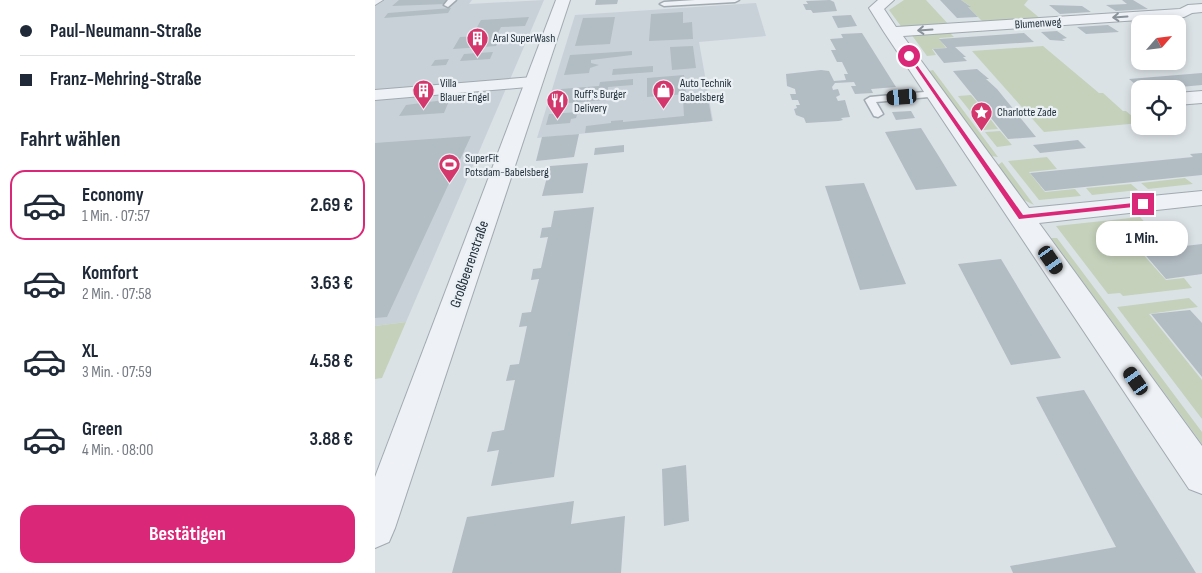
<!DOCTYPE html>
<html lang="de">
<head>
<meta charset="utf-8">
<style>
	body { margin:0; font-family:"Sofia Sans Condensed",sans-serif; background:#f6f6f7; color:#1f2937; height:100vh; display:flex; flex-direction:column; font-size:19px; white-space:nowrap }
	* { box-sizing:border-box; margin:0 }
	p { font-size:16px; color:#747a83 }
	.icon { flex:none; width:28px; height:28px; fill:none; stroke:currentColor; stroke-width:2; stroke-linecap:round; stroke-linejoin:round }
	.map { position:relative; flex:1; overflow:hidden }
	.side { display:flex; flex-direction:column; background:#fff; width:375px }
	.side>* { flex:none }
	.top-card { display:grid; align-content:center; height:110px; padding:0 20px; background:#fff }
	.needle { width:32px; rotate:62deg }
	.controls { position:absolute; left:756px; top:15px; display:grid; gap:10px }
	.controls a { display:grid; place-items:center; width:55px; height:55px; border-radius:10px; background:#fff; box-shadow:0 2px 8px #0003; font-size:25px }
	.end { position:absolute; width:22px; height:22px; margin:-11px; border:6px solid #db2777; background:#fff; box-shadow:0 0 0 2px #fff }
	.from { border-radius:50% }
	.bubble { position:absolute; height:35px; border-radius:15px; background:#fff; box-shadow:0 2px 8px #0003; font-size:16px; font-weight:700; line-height:35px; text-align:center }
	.car { position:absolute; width:15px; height:30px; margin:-15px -8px; border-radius:6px; box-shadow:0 0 4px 1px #0007; background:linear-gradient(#222 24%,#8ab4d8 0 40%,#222 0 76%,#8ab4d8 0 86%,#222 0) }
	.top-card b { display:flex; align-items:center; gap:18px; height:48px; font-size:19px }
	.top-card b+b { border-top:1px solid #e0e1e3 }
	.top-card i { width:12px; height:12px; background:#1f2937 }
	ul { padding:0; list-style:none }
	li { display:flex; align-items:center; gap:15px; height:70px; margin:0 10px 8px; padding:0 10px; border:2px solid transparent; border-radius:15px }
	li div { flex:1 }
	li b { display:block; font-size:19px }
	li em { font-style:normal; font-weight:700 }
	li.on { border-color:#db2777 }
	li>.icon { width:45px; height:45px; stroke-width:1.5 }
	h2 { padding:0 20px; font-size:22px; line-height:60px }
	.action { display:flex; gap:10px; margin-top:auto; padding:10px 20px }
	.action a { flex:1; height:58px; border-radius:15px; background:#db2777; color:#fff; font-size:20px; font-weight:700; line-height:58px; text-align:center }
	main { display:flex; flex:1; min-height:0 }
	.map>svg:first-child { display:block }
</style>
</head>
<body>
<main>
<section class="side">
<div class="top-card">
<b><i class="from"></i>Paul-Neumann-Straße</b>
<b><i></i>Franz-Mehring-Straße</b>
</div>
<h2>Fahrt wählen</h2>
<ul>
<li class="on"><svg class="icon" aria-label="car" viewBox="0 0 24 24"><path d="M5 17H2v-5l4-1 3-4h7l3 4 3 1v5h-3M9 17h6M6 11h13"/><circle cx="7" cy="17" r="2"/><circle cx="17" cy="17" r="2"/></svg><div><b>Economy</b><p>1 Min. · 07:57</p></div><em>2.69 €</em></li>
<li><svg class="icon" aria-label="car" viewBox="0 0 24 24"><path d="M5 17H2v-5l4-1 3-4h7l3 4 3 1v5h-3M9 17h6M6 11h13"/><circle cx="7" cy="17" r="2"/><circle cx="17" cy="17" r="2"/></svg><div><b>Komfort</b><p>2 Min. · 07:58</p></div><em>3.63 €</em></li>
<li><svg class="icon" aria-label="car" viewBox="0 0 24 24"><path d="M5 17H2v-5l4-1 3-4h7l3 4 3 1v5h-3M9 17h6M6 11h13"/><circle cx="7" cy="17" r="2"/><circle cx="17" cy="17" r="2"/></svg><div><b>XL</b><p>3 Min. · 07:59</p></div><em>4.58 €</em></li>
<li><svg class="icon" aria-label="car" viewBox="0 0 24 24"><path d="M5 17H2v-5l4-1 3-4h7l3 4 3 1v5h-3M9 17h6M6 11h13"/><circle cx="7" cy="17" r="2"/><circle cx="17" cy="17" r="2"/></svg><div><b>Green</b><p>4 Min. · 08:00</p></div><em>3.88 €</em></li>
</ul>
<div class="action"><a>Bestätigen</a></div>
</section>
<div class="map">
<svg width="827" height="573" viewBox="0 0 827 573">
	<rect width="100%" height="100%" fill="#dbe2e6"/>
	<path fill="#c9d1d8" d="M0,0h97l-3,4 75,-4 -138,322 -31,4z
		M381,3l10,33 -67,6 14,79 -176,17 38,-123z"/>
	<path fill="#c5d1bb" d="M529,0h22l24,26 -47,3 -14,-19z
		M586,0h67l-4,5 17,14 -57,4 -16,-16 2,-1z
		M574,32l5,5 -15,1 7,10 -14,1 4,6 -9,1 -16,-22z
		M668,46l56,47h4l20,18h3l14,12 -96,9 -72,-81z
		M558,70l65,87 -7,-1 -62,-85z
		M596,95l13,15 -14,1 -12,-15z
		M610,112l13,17 -14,1 -13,-17z
		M625,131l12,14 -15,2 -12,-15z
		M672,157l10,12 -28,3 16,20 30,-3 6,7 -42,4 -31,-39z
		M627,162l32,43 -10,-5 -26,-35z
		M810,178l8,6 -45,5 -7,-6z
		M756,184l7,6 -46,5 -6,-7z
		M765,217l28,30 -28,4 26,29 18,-2 8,10 -69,8 -3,-3 -12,1 -52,-68z
		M676,238h6l145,194v12z
		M814,298l9,9 -49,7 53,66v39l-85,-112z
		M31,322l-24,56 -7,1v-53z"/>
	<path fill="#b2bcc3" d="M24,0h50l-3,4 -54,2z
		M221,0h22l-1,4 -22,1z
		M455,0l4,2 3,9 -24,2 -2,-3h-5l-3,-6h5l-2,-3z
		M565,0h21l10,7h-3l10,10 -21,1z
		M747,0h11l15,9 -32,2 -10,-6 21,-1z
		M674,5l33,1 9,6 -31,2z
		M76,8l-3,5 -64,5 4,-5z
		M308,12v11l9,-1 1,17 -44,2 2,-27z
		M476,15l6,11 -19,2 -6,-12z
		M154,17l-4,9 -24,1 -4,8h5l-6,11 -43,3 7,-12 19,-1 5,-8 -8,1 5,-9z
		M240,17l-5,27 -35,2 8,-28z
		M789,20l6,4h-30v4l-9,-6z
		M733,25l11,7 -33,2 -9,-7z
		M682,31l10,7 -5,1 3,2 -15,-1 -9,-8z
		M487,33l34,54 -25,2 2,4 -18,1 -4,-8h5l-2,-4 -19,1 -3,4 1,3 5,-1 2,6 -4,2 2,4 7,-1 5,17 -9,1 2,2 -4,1 -33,2 -2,-5 -8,-3 -2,-6 3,-1 -1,-3h4l-2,-5h-6l-2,-6h6l-1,-5 -8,-3 -1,-12 35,-4 8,1 5,10 12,-1 -2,-6h4l-6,-12h-5l-6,-12h5l-6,-11 13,-1 -2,-4z
		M649,33l10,9 -79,5 11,10h-3l4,4 -23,2 -11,-14 14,-1 -8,-9z
		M318,46l3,22 -24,2 -2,-23z
		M257,51v4l-41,5v3l8,2 -9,3 -1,5 -25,2 6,-20z
		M118,52l-3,7 -30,2 4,-7z
		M74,59l-3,6 -15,1 4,-6z
		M278,66v6l-41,3 1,-6z
		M602,69l12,10h-3l11,10 39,48 -28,2 -55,-68z
		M827,73v12l-44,4h-17l-12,-10z
		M309,75l2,19 -39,3v-19z
		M258,79v6l-25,2 -1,13 -51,4 2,-5h-2l5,-10 38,-3 1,-4z
		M332,93l5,28 -127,12 1,-7 25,-3v-2l12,-1v2l61,-6 -1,-17 11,-1 -1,-4z
		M69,100v2l5,-1 -5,12 -45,3 7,-11z
		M536,111l4,7 -19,2 -4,-8z
		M203,112l-2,6 -5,1 -1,4 -24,2 3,-11z
		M546,128l17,27 19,31 -41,4 -31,-58z
		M204,134l-5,23 -38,4 6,-24z
		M96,136l-84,181 -12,1v-175z
		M703,140l8,8 -46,5 -7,-8z
		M249,145v7l-30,3 1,-7z
		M827,153v22l-157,16 -15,-18 163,-16 -3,-3z
		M213,163l-5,30 -41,3 8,-30z
		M489,183l26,63 16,38 -46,6 -35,-104z
		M219,207l-40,270 -63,9 8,-36 -12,2 5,-20 12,-2 11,-50 -9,1 4,-16 9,-1 8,-38 -8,1 2,-9 1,-5 9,-1 8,-33 -8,1 2,-11 8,-1 7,-31 -8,1 2,-10 9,-1 3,-16z
		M827,244v30l-36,5 -24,-28z
		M626,259l27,45 33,54 -50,7 -53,-101z
		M815,310l12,13v54l-51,-63z
		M709,390l51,85 61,98h-183l-3,-7 106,-19 -80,-150z
		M311,465l3,56 -25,5 -2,-57z
		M199,501l-3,23 54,-8 -4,57h-169l15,-56z"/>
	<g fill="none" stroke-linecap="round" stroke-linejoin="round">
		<defs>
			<path id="service" d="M73,0h8l-8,7 -4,-2z
				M320,0h44l-4,2 -71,4 -4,-2 4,-2z
				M560,91l4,1v4l-63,6 7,12 -5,3 -4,-1 -9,-16 5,-3z"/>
			<path id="minor" d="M0,0h8l-8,5z
				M503,0h16l-10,9 12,18 284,-18 8,-4 14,-1v8l-10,1 -8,4 -281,19 126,172 173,-17v14l-163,18 163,223v48l-13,-5 -305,-457 -15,-24z
				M158,77l6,1 3,4 -3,4 -164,14v-10z
				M827,91v12l-25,2v-12z"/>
			<path id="tertiary" d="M181,0h14l-175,528 -6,14 -14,6v-71z"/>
		</defs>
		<use href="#service" stroke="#a0aab0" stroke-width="3"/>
		<use href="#minor" stroke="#a0aab0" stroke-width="2"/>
		<use href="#tertiary" stroke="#a0aab0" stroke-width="2"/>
		<use href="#service" fill="#eef1f5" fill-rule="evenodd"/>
		<use href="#minor" fill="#eef1f5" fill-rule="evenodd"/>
		<use href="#tertiary" fill="#eef1f5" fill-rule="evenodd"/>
	</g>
	<defs><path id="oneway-shaft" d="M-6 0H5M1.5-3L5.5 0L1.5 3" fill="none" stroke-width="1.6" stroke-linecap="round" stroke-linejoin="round" transform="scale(1.25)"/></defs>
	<g stroke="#899299">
		<use href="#oneway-shaft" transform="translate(745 17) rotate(176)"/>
		<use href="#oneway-shaft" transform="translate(550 30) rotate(176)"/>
	</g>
	<path fill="#db2777" d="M532,55h3l113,160 120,-13 3,2 -3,2 -124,13z"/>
	<defs>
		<symbol id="building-pin" viewBox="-11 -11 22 30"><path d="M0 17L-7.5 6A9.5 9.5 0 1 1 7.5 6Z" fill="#d4376c" stroke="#eaf0f4"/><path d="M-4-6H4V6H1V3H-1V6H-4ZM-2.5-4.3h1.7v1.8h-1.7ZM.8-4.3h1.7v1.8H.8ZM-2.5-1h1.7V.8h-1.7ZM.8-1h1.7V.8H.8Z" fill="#fff"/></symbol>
		<symbol id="shop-pin" viewBox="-11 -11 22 30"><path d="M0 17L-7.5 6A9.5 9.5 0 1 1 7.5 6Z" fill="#d4376c" stroke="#eaf0f4"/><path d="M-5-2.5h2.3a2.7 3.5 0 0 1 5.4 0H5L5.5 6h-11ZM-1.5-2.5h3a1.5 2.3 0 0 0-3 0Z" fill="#fff"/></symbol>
		<symbol id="restaurant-pin" viewBox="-11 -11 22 30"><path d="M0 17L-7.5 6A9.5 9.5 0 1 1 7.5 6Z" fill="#d4376c" stroke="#eaf0f4"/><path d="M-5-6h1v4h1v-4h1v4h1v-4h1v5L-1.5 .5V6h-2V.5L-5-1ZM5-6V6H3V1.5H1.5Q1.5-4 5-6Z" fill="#fff"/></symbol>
		<symbol id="sight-pin" viewBox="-11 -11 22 30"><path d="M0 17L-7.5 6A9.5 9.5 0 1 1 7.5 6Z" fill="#d4376c" stroke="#eaf0f4"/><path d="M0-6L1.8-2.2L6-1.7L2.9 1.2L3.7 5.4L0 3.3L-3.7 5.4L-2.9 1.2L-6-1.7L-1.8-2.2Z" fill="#fff"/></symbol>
		<symbol id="stadium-pin" viewBox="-11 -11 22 30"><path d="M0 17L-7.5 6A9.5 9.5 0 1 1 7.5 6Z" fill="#d4376c" stroke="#eaf0f4"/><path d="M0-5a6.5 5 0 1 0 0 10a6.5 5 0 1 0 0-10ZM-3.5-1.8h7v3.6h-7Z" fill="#fff"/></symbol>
	</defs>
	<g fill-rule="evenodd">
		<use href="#building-pin" x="90" y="26" width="25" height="34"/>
		<use href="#building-pin" x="36" y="78" width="25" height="34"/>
		<use href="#shop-pin" x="276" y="78" width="25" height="34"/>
		<use href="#restaurant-pin" x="170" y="88" width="25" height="34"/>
		<use href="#sight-pin" x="594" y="100" width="25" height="34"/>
		<use href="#stadium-pin" x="62" y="152" width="25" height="34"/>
	</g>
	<g text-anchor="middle" stroke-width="4.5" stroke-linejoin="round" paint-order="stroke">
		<g font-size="12" fill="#24323d" stroke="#eaf0f4">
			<text transform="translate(663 23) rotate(-4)" y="4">Blumenweg</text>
		</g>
		<g font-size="12" fill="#24323d" stroke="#eaf0f4" text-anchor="start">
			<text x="118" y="42">Aral SuperWash</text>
			<text x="65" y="87">Villa<tspan x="65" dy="14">Blauer Engel</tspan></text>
			<text x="305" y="87">Auto Technik<tspan x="305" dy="14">Babelsberg</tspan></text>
			<text x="199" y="98">Ruff's Burger<tspan x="199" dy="14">Delivery</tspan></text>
			<text x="622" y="116">Charlotte Zade</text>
			<text x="90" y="162">SuperFit<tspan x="90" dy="14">Potsdam-Babelsberg</tspan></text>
		</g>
		<g font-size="15" fill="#24323d" stroke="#eaf0f4">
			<text transform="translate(94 264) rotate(-71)" y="5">Großbeerenstraße</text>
		</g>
	</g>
</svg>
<div class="controls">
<a><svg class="needle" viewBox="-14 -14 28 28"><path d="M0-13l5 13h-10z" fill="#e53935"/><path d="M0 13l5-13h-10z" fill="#747a83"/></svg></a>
<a><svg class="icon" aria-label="locate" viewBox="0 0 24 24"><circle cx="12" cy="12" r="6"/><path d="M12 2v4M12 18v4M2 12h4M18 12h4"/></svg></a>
</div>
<i class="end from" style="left:534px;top:56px"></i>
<i class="end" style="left:768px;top:204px"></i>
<div class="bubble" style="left:721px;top:221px;width:92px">1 Min.</div>
<i class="car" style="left:527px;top:97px;rotate:265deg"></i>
<i class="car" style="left:676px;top:260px;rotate:145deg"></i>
<i class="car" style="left:761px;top:381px;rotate:325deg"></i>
</div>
</main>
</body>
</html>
